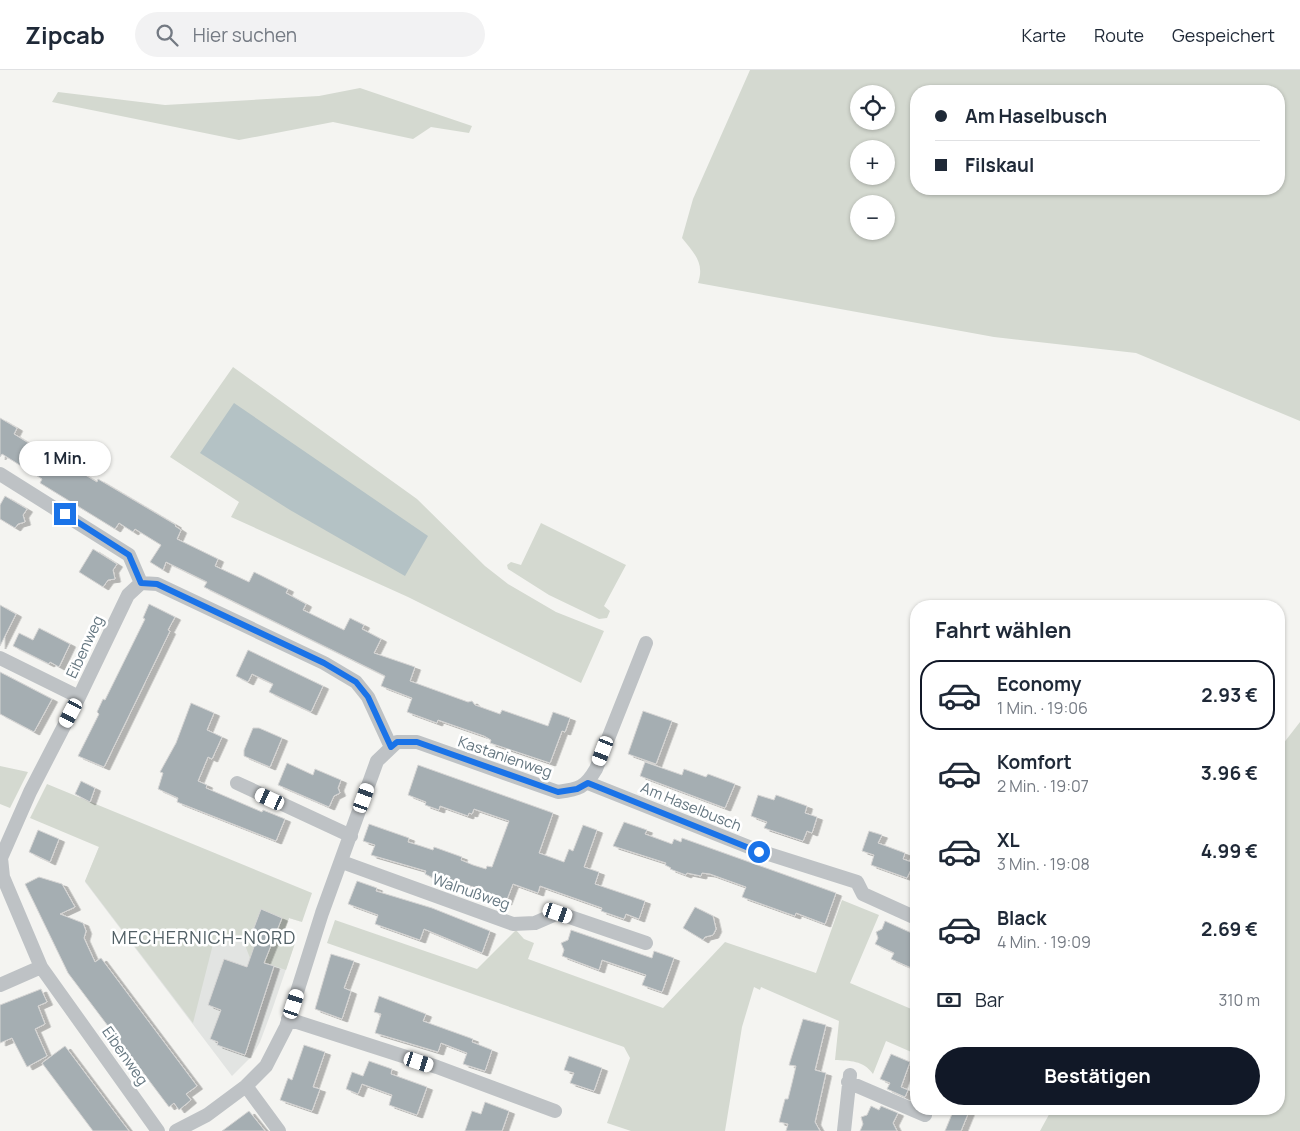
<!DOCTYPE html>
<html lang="de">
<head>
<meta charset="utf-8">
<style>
	body { margin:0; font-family:Manrope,sans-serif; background:#f2f2f3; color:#1f2937; height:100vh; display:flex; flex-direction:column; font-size:19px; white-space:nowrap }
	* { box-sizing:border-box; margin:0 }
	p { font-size:16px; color:#747a83 }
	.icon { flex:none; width:28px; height:28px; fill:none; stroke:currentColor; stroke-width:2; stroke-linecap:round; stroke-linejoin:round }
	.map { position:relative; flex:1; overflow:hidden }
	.side { position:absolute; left:910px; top:530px; width:375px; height:515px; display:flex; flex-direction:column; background:#fff; border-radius:20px; box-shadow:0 1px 4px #0004 }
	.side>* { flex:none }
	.hud { position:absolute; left:910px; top:15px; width:375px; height:110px; border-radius:20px; box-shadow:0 1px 4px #0004; display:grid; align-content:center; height:110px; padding:0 25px; background:#fff }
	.controls { position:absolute; left:850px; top:15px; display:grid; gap:10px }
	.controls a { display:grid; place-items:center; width:45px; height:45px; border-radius:50%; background:#fff; box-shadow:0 1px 4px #0004; font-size:25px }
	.end { position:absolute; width:22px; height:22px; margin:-11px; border:6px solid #1a73e8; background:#fff; box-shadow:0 0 0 2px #fff }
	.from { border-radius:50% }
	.bubble { position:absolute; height:35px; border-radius:18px; background:#fff; box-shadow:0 1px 4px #0004; font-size:16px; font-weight:700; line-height:35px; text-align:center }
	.car { position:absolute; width:15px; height:30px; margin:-15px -8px; border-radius:6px; box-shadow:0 0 4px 1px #0007; background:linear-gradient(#fff 24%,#345 0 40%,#fff 0 76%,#345 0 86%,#fff 0) }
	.hud b { display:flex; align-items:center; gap:18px; height:48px; font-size:19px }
	.hud b+b { border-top:1px solid #e0e1e3 }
	.hud i { width:12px; height:12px; background:#1f2937 }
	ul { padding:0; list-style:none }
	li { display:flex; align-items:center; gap:15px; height:70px; margin:0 10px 8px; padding:0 15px; border:2px solid transparent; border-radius:20px }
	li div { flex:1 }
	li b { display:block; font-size:19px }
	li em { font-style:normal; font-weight:700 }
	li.active { border-color:#111827 }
	li>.icon { width:45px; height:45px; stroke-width:1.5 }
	h2 { padding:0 25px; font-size:22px; line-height:60px }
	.pay { display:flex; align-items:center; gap:12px; height:55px; padding:0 25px; font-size:19px }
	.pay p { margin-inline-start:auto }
	.button { display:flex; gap:10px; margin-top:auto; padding:10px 25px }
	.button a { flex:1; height:58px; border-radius:30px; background:#111827; color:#fff; font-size:20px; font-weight:700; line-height:58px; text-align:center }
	header { display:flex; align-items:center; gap:30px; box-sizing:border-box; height:70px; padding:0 25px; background:#fff; border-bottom:1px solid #e0e1e3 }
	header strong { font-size:24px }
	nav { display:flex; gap:28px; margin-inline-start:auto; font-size:18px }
	.search { width:350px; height:45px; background:#f2f2f3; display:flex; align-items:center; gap:12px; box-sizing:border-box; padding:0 18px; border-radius:28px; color:#747a83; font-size:19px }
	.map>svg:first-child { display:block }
</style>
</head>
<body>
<header>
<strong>Zipcab</strong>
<div class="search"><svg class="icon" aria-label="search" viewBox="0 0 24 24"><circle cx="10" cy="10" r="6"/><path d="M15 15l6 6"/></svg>Hier suchen</div>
<nav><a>Karte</a><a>Route</a><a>Gespeichert</a></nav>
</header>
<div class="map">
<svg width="1300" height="1061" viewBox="0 0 1300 1061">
	<defs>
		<filter id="shadow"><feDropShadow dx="5.5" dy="3" stdDeviation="0" flood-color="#0004"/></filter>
	</defs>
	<rect width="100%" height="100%" fill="#f4f4f1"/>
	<path fill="#e2e4e2" d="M99,777l203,75 -13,-4 -7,20 13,5 -23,67 -12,32 -8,14 -20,20 -147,-194z"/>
	<path fill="#d4d9d0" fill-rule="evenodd" d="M750,0h550v351l-164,-68 -142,-16 -296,-54c7,-20 -4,-30 -16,-45l11,-39zM916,21h363v98h-363zM859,24h27v27h-27zM859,79h27v27h-27zM859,134h27v27h-27z
		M360,18l112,38 -3,7 -38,-6 -18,12 -80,-17 -94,18 -187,-38 6,-10 107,13 154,-9z
		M233,297l184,132 68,67 23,18 48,28 48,19 -23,52 -173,-86 -177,-80 8,-15 -69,-45z
		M541,453l85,42 -22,41 6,5 -3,7 -8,1 -50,-24 -41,-26 -1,-4 4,-3 10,3z
		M1300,652v409h-260l12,-22h227v-360z
		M0,696l28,6 -18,36 -10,-4z
		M47,714l265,109 -10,29 -13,-4 -7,20 13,5 -9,27 -36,-12 -7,-18 -12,-6 -18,10 -20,79 -108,-142 14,-34 -69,-29z
		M842,830l37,15 -29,68 66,28v43l-30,-13 -13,33c-10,-14 -23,-13 -38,-14l4,-39 -78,-34 -1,3 -6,-3 -12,40 -17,104h-94l-24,-8 23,-65 -6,-11 -297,-104 8,-23 142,49 39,-39 8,9 10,4 -6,16 135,49 62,-66 91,31z"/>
	<path fill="#b4c2c5" d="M234,333l194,133 -23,40 -115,-66 -90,-57z"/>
	<path fill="#a5aeb2" stroke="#d6d5d4" filter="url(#shadow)" d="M0,348l17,10 -3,6 26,16 -2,3 21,13 3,-5 35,21 1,-3 78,46 -1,1 6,4 -4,9 41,20 -3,7 34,16 5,-10 34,17 -2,4 20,11 -3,6 41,20 6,-12 14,7 -2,4 19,10 -7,14 41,14 -5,14 58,21 4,-1 3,4 25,9 2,-4 46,16 5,-14 17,6 -5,14 -3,-1 -12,32 -60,-20 1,-3 -7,-4 -46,-16 -1,3 -30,-11 5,-14 -31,-12 4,-10 -181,-89 3,-5 -41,-20 -3,8 -13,-8 11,-17 -26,-16 -2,3 -14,-9 -4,6 -75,-46 2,-4 -40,-25 -2,3z
		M5,426l22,13 -4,6 2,7 -7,2 -3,4 -15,-9v-14z
		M93,479l24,15 -4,6 2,9 -7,1 -5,7 -24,-15z
		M149,534l26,13 -7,13 2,1 -66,136 -26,-11 21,-42 -2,-2 6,-13 2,1 40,-81 -2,-1z
		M0,535l16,9 -16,32z
		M39,558l31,16 -11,23 -9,-5 -1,2 -36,-18 6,-13 14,7z
		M248,580l75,36 -12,26 -42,-20 4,-8 -21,-10 -4,8 -12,-6z
		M0,602l52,27 -18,33 -34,-18z
		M191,633l23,10 -7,17 15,7 -10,22 -4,-2 -10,24 9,4 -1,3 56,24 1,-2 22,9 -9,22 -99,-39 1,-4 -20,-9 5,-16 -3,-1 16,-29z
		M643,641l29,10 -16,43 -28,-10z
		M253,658h6l23,10 -12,29 -26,-11v-6z
		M645,692l37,13 2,-6 22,8 2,-3 27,10 -10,24 -85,-32z
		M287,693l26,12 2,-6 26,11 -3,8 2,5 -6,3 -5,11 -51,-22z
		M418,695l135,48 -14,40 25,9 5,-13 4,2 10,-26 14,5 -13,37 15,5 -4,12 50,17 -6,18 -13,-5 -2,5 -23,-8 1,-3 -62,-22 -2,7 -25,-9 -7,18 -8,-3 -1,2 -12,-4 1,-2 -8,-3 1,-3 -25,-8v2l-15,-2 -14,-7 1,-3 -55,-16 4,-10 -12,-4 6,-17 40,14 -1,4 13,4 12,4 1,-3 28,10 -1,3 12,5 13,4 1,-3 5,1 17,-46 -35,-12 -2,5 -3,-1 -1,3 -28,-10 -1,4 -14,-5 1,-3 -18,-7z
		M81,711l14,7 -5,14 -15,-8z
		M758,725l16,5 2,-5 31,11 -2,7 12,4 -5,16 -5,-2 -4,10 -39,-13 3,-6 -16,-6z
		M624,752l23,8 -2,4 27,10 2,-5 7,3 1,-4 154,55 -11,31 -29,-11 -1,3 -53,-19 4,-10 -36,-13 -8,-1 -1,3 -14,-3 -1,2 -16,-6 1,-1 -6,-3 1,-2 -53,-17z
		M38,760l21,9 -9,23 -21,-10z
		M869,761l13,4 -4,8 27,10 -2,6 11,4 -7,15 -36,-13 3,-10 -12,-4z
		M39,807l23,7 13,23 -15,7 23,9 3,8 -2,7 11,24 6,-4 96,128 -11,8 5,6 -12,10 -5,-7 -5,4 -101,-134 -43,-89z
		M357,811l20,7 -1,3 56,17 58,23 -8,22 -58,-24 -4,11 -45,-16 3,-9 -30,-11z
		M695,837l18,9 3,13 -3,6 -8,2 -2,3 -20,-12z
		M261,839l21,9 -18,45 10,3 -29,89 -28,-10 1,-3 -8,-3 11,-29 -13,-5 16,-46 23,8 11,-32 -6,-2z
		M885,851l31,14v35l-25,-11 3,-6 -19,-9 3,-6 -2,-6 6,-3z
		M571,860l81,28 2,-7 20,7 -12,34 -20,-7 4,-10 -44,-15 -3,10 -37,-14 2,-6 -3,-7 7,-3z
		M331,884l23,7 -10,27 7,3 -9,28 -27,-10z
		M41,919l6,13 -9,4 7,18 -10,5 12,27 -20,11 -15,-29 -12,5v-38z
		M379,926l47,18 -3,7 50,18 -1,3 20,8 -7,21 -22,-7 4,-11 -26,-10 -3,9 -63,-19 6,-19 -7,-2z
		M803,949l23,6 -11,45 11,3 -11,49 5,9h-34l2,-7 -9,-2 6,-23h3l4,-16 4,-17 -7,-1z
		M304,975l21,7 -12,35 7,2 -8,22 -32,-11 8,-22 4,2z
		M65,976l45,60 19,25h-36l-51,-68z
		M891,984l19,8 -9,25 7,3 -3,7 -18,-8 3,-6 -10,-4z
		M569,986l33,12 -8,23 -24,-8 4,-10 -10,-3z
		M369,991l23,8 -1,5 36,13 -10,28 -28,-10 3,-10 -30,-11 -4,10 -12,-5 6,-17 11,4z
		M485,1032l24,9 -7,20h-37l7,-20 9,3z
		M871,1036l8,4 2,-4 17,7 -5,10 4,8h-37l3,-7 -2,-7 6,-2z
		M954,1039h16l-9,22h-16z
		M249,1041l16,20h-43z"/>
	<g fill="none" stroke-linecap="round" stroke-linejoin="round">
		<path stroke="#bec2c5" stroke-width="14" d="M0,404l129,81 12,28
			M0,588l79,39
			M237,713l114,53
			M588,713l171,68 98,31 6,12 53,24
			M342,792l171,62 22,-1 23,-10 88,30
			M0,915l41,-18
			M288,949l149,48 118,44
			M848,1012l77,33
			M246,1016l33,45
			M158,1061l-117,-164 -38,-90 -2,-19 29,-66 49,-95 49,-102 13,-12 16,1 167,79 32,19 12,15 23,50
			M176,1061l31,-16 39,-29 20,-20 20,-39 36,-114 55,-152 20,-19h20l141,50c21,-3 27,-4 38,-23l50,-126
			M844,1061l6,-56"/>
	</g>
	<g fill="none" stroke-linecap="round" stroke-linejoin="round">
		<path stroke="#1a73e8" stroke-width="6" d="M65,444l64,41 12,28 16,1 167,79 32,19 12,15 23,50 6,-5h20l141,50 19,-3 11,-6 171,69"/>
	</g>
	<g text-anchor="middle" stroke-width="5" stroke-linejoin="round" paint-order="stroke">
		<g font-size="15" fill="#657781" stroke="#fff">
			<text transform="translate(85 577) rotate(-65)" y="5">Eibenweg</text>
			<text transform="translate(505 687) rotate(19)" y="5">Kastanienweg</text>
			<text transform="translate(691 737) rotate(22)" y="5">Am Haselbusch</text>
			<text transform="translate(471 822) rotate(19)" y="5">Walnußweg</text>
			<text transform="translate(125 986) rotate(55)" y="5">Eibenweg</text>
		</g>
		<g font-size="18" letter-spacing="1" fill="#526066" stroke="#fff">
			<text x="204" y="874">MECHERNICH-NORD</text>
		</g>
	</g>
</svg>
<div class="controls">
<a><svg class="icon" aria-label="locate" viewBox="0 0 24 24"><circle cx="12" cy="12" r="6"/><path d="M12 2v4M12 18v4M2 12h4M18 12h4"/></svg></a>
<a>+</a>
<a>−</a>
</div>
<i class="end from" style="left:759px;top:782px"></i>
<i class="end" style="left:65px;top:444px"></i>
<div class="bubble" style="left:19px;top:371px;width:92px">1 Min.</div>
<i class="car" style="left:71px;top:643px;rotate:208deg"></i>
<i class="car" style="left:603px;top:681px;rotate:201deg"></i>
<i class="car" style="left:364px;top:728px;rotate:20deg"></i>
<i class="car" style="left:270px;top:729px;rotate:295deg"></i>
<i class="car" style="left:558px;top:843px;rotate:109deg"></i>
<i class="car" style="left:294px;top:934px;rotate:18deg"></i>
<i class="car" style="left:419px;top:992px;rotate:108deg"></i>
<div class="hud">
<b><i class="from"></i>Am Haselbusch</b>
<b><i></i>Filskaul</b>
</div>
<section class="side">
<h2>Fahrt wählen</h2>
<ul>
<li class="active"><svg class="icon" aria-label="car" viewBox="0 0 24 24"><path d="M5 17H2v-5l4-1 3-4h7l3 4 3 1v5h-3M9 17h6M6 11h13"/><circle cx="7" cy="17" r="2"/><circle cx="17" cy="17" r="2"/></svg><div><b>Economy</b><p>1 Min. · 19:06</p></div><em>2.93 €</em></li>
<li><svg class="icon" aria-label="car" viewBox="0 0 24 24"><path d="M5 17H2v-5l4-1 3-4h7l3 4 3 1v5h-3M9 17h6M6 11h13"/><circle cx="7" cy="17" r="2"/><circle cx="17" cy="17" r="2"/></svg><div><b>Komfort</b><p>2 Min. · 19:07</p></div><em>3.96 €</em></li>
<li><svg class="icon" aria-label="car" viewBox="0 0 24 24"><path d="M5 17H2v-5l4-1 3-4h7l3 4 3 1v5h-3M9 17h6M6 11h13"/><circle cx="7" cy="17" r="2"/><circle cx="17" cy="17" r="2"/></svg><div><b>XL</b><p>3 Min. · 19:08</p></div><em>4.99 €</em></li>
<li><svg class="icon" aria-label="car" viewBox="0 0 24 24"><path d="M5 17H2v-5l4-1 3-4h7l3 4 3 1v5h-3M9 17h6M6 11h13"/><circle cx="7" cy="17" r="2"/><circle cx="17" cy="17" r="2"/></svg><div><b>Black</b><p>4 Min. · 19:09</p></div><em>2.69 €</em></li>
</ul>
<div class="pay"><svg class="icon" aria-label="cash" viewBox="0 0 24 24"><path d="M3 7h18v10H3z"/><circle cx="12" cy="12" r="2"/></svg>Bar<p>310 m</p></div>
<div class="button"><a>Bestätigen</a></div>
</section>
</div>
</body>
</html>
